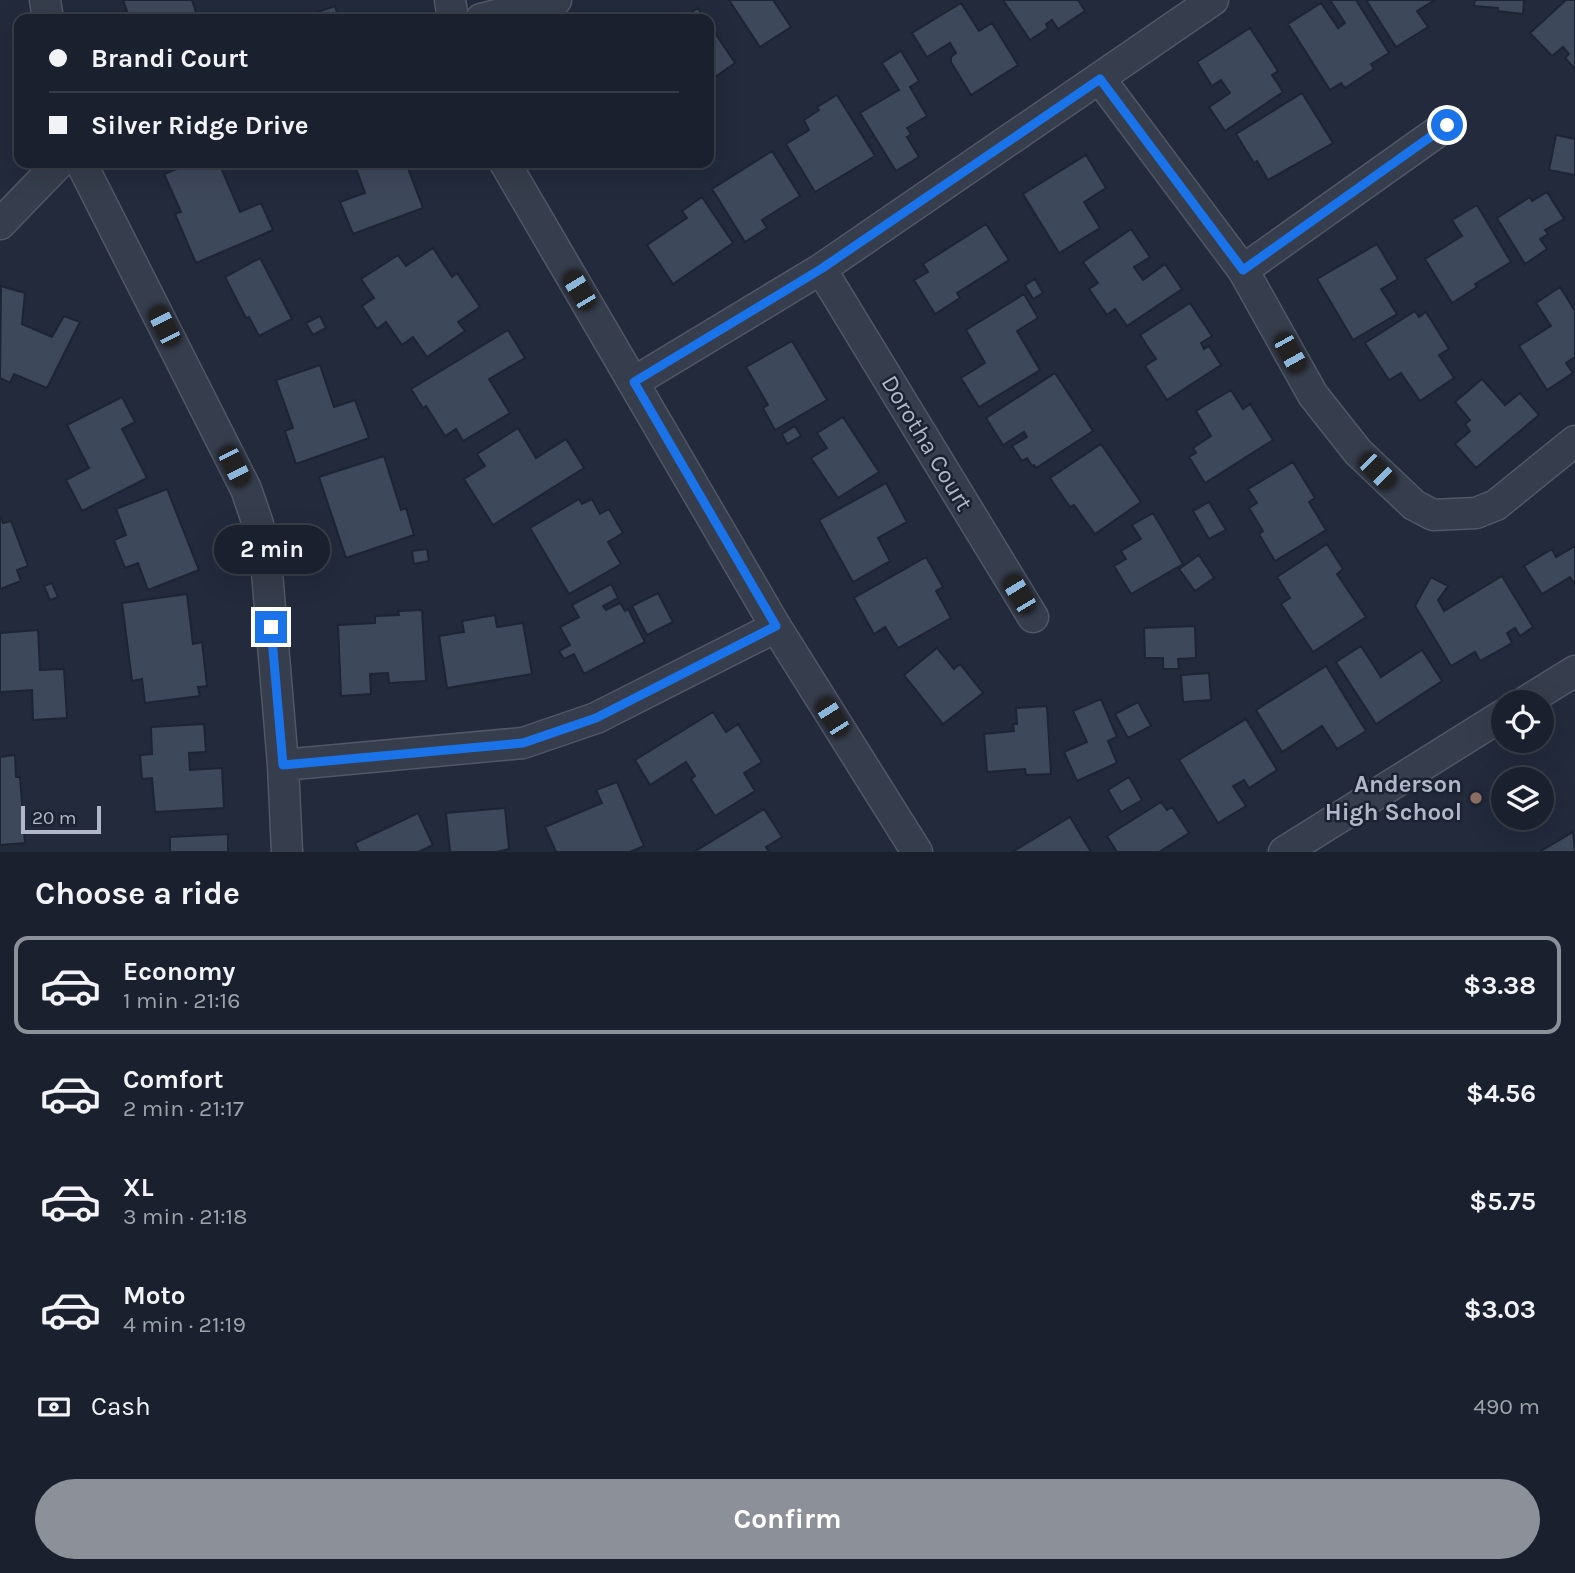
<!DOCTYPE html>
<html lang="en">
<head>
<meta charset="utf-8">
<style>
	body { margin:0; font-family:Karla,sans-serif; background:#232835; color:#f1f3f6; height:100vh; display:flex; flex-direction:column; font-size:26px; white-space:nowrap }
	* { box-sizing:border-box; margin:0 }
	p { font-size:23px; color:#9fa3aa }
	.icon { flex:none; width:38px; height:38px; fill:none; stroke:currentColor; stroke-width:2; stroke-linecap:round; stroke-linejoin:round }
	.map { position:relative; height:852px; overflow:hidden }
	.side { display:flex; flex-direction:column; background:#1a202d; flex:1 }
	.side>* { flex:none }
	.banner { position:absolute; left:14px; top:14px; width:700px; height:154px; border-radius:14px; box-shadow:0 7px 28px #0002,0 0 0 2px #383e49; display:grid; align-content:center; height:154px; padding:0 35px; background:#1a202d }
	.buttons { position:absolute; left:1491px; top:690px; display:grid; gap:14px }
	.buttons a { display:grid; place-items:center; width:63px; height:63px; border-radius:50%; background:#1a202d; box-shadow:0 7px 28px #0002,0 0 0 2px #383e49; font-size:35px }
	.scale { position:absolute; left:21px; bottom:18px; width:80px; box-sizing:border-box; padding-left:7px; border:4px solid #b1b7c8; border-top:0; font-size:19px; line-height:24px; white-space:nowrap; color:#b1b7c8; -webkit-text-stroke:5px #1b2231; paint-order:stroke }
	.end { position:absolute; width:32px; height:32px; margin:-16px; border:9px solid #1a73e8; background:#fff; box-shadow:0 0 0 4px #fff }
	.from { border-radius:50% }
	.bubble { position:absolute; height:49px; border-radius:24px; background:#1a202d; box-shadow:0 7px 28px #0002,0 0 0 2px #383e49; font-size:23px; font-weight:700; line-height:49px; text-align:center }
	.car { position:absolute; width:21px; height:42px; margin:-21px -10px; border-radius:9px; box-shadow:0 0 5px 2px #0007; background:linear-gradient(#222 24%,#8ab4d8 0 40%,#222 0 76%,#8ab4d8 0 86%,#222 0) }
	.banner b { display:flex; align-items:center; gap:24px; height:66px; font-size:26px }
	.banner b+b { border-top:2px solid #383e49 }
	.banner i { width:18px; height:18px; background:#f1f3f6 }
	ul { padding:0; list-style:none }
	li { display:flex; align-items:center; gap:21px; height:98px; margin:0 14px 10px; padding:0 21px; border:4px solid transparent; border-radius:14px }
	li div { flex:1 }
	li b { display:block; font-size:26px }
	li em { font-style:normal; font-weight:700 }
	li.on { border-color:#8c9099 }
	li>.icon { width:63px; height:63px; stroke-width:1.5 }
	h2 { padding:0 35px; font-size:32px; line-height:84px }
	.pay { display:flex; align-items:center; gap:18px; height:77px; padding:0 35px; font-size:26px }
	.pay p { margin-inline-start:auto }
	.action { display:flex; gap:14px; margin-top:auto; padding:14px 35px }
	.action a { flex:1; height:80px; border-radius:42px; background:#8c9099; color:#fff; font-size:28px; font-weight:700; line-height:80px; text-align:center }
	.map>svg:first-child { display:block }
</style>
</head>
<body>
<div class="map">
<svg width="1575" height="852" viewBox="0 0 1575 852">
	<rect width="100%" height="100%" fill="#222a3c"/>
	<path fill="#3e485b" stroke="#1d2433" stroke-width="2" d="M123,0h69l4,12 -17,5v2h-61l-2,-5 11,-3z
		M729,0h44l18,27 -31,20z
		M1003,0h75l7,11 -27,18 -6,-9 -6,4 2,4 -18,12z
		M1330,0h26l33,53 -18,11 3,5 -29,19 -4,-5 -11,7 -42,-66 33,-21 17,25 7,-5z
		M1366,0h69l-18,11 11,16 -32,20z
		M1475,0h49l-1,14 -25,-3v-3l-24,-2z
		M1566,0h9v69l-10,-11 4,-4 -6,-7 -11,9 -22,-23z
		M961,3l18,28 13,-8 26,42 -47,30 -20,-33v-5l5,-4 -6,-10 -23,14 -15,-24z
		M335,6l4,13h-42z
		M698,8l7,11h-24z
		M709,24l26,39 -26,18z
		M1250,28l28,43 -6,4 11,17 -58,39 -16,-24 21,-14 -9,-13 -9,6 -15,-24z
		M901,51l18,30 -9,6 17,29 -20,12 4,6 -4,3 12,20 -23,14 -36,-58 39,-23 -17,-27z
		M1302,93l31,50 -65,37 -11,-19 -3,2 -18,-29z
		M837,95l38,61 -60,36 -29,-48 23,-14 -5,-10 15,-10 -2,-3z
		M1556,135l19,4v36l-26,-5z
		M772,151l28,45 -38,24 5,8 -22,14 -33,-53z
		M1086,155l20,33 -22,14 16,26 -41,25 -36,-59z
		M192,163h27l21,49 21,-9 12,27 -77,33 -21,-49 6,-2 -17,-38z
		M354,163h52l17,45 -70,26 -13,-32 25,-9z
		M1547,192l17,27 -19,11 3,4 -8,5 7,10 -22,15 -28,-46 33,-21 2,4z
		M702,197l31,46 -60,41 -26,-39 40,-27 -5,-7z
		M1477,205l34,57 -36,22 2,3 -25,16 -27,-44 37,-23 -10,-16z
		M986,224l23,36 -52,33 3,5 -25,16 -21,-34 14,-8 -5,-8z
		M1131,229l19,28 -16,10 9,13 22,-16 17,25 -55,37 -12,-17 -8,6 -18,-26 9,-6 -15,-21z
		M1377,244l21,35 -17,10 16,25 -44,26 -36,-61z
		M433,248l19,29 5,-4 23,34 -22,15 7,9 -38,26 -14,-20 -11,8 -16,-23 -9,7 -15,-23 12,-8 -13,-19 37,-24 8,11z
		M260,258l32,61 -33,17 -10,-19 -3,1 -21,-41z
		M1035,279l8,14 -10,6 -8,-14z
		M1,286l24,7 -3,31 30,13 12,-21 16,6 -33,66 -33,-14 -4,9 -10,-5z
		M1560,287l15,24v46l-9,6 7,10 -26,17 -28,-44 32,-20 -15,-23z
		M1024,294l14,24 -21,13 23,39 -61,37 -18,-29 24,-15 -19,-33z
		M1190,303l22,33 -11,7 3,6 5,-3 12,19 -54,35 -22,-34 11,-7 -16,-24z
		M1415,311l4,6 7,-5 23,37 -10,6 15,23 -34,23 -19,-28 -12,7 -24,-37z
		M320,316l6,12 -13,7 -7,-12z
		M508,330l17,28 -36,21 21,34 -47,28 -7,-12 -11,7 -19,-30 -3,2 -12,-19z
		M792,341l35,59 -52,30 -12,-22 5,-3 -22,-38z
		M320,365l14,42 21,-7 14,38 -73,26 -11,-33 8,-3 -17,-48z
		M1055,373l38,58 -57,37 -2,-3 -2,1 -5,-8 -5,3 -10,-15 15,-9 -3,-5 -21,13 -17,-27z
		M1482,379l23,26 15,-12 19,22 -63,53 -21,-24 15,-13 -5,-7 5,-4 -15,-18z
		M1231,390l12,19 7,-5 23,36 -68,43 -16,-26 7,-4 -3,-5 18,-12 -15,-25z
		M122,397l13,25 -13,7 25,49 -65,33 -16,-31 23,-12 -22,-43z
		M843,417l36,55 -41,26 -27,-40 16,-10 -10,-15z
		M795,426l6,10 -14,8 -5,-10z
		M518,428l18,30 30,-19 18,29 -91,57 -29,-46 21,-13 -8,-12z
		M1101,444l40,58 -46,32 -21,-29 -4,2 -20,-29z
		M384,456l17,54 5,-2 8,27 -68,23 -27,-81z
		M1293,462l22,36 -6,4 17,28 -51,31 -16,-27 4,-3 -14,-23 8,-5 -9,-14z
		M886,483l21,39 -29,16 12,23 -37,21 -34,-62z
		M167,489l32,81 -51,20 -10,-27 -13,5 -11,-28 12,-5 -10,-26z
		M579,499l3,5 10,-5 8,15 9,-5 14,24 -15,9 13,22 -52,30 -39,-66z
		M1209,502l17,28 -17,9 -16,-28z
		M1153,513l30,51 -52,30 -17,-28 12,-7 -5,-8 20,-12 -9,-14z
		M0,515l3,8 8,-2 17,45 -11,4 4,11 -21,8z
		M1327,544l16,25 -6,5 29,43 -53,35 -32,-48 9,-6 -13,-21z
		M1575,546v39l-5,-8 -28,17 -18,-28 28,-17 4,8z
		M427,549l2,12 -15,3 -2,-13z
		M1199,555l15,23 -19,13 -16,-22z
		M926,557l17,30 -7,4 15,27 -53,30 -13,-21 -11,7 -20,-36z
		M1502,576l31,51 -13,9 -5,-8 -8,5 5,10 -32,18 -5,-9 -24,14 -36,-60 16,-29 17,9 -10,14 6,11z
		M52,583l6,14 -8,3 -6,-14z
		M611,584l7,14 -15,8 3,4 14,-7 5,8 3,-2 17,33 -61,32 -10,-20 -10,5 -5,-8 11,-6 -10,-18 19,-10 -7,-12z
		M658,593l15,29 -26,13 -15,-29z
		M187,594l6,50 9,-2 5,44 -9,1 2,9 -55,7 -3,-24 -10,2 -10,-78z
		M422,610l4,71 -37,2 -1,-10 -18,1 1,20 -30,2 -3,-71 37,-2v-7l24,-1 -1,-4z
		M495,615l2,12 26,-4 9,51 -85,14 -8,-52 25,-4 -2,-11z
		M1195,626l1,32 -18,1 1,10h-16v-11h-18l-1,-30z
		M38,630l2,40 24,-1 3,49 -34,2 -1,-30 -32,2v-59z
		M1361,646l20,31 41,-27 20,31 -66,43 -40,-62z
		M937,648l17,21 6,-5 23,29 -40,31 -39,-49z
		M1326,666l40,65 -29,18 -15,-23 -40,26 -26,-42z
		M1209,673l2,27 -28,2 -2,-27z
		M1101,699l16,38 -9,4 9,22 -40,18 -13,-29 23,-10 -14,-31z
		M1138,702l13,24 -23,12 -13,-24z
		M1047,706l4,68 -25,1 -1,-6 -38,3 -3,-38 30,-3 -1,-7h4l-1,-16z
		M713,712l13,20 12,-8 24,38 -18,11 11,18 -40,25 -24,-37 4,-3 -9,-14 -36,23 -15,-25z
		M1246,719l31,51 -28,18 -5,-8 -11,6 13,20 -28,17 -39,-63z
		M204,724l2,28 -17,1 1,17 32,-2 2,40 -69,4 -3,-34 -10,1 -2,-24 12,-1 -1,-27z
		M15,755l1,22h4l5,66 -25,2v-88z
		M1129,777l13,23 -21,12 -13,-22z
		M617,782l27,64 -14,6h-74l-11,-25 57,-24 -6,-13z
		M1161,802l6,8 5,-3 17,26 -30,19h-42l-10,-16z
		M505,808l4,41 -13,3h-46l-4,-39z
		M764,809l18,28 -16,10 3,5h-75z
		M418,813l15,32 -15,7h-59l-4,-9z
		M1070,817l21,35h-79z
		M1573,832l2,20h-34v-1z
		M228,834v18h-58v-15z"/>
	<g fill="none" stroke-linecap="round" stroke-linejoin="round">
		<defs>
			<path id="minor" d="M45,0l3,19
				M450,0l3,19
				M481,19l75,-19
				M1100,79l143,191 70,125 45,57 56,53 19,10 43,-2 20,-8 79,-64
				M81,163l165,326 12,35 9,48 16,193 4,87
				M505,163l271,464 141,225
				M0,224l59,-61
				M821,269l212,348
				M1243,270l204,-145
				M634,382l187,-113 392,-269
				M1525,702l50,-31
				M283,765l240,-22 73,-25 180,-91
				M1284,852l219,-137"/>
		</defs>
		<use href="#minor" stroke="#515767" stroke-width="33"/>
		<use href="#minor" stroke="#363d4c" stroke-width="30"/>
	</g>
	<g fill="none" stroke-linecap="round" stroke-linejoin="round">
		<path stroke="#1a73e8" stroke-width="9" d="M271,627l12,138 240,-22 73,-25 180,-92 -142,-244 187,-113 279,-190 143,191 204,-145"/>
	</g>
	<circle fill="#8d6e63" stroke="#1b2231" stroke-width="2.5" cx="1476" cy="798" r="7"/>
	<g text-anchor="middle" stroke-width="5" stroke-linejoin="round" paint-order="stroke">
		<g font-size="24" fill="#b1b7c8" stroke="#1b2231">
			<text transform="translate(927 443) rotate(59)" y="8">Dorotha Court</text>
		</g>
		<g font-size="24" font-weight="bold" fill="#b1b7c8" stroke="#1b2231" text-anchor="end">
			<text x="1462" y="792">Anderson<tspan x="1462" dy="28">High School</tspan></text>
		</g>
	</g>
</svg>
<div class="buttons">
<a><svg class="icon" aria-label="locate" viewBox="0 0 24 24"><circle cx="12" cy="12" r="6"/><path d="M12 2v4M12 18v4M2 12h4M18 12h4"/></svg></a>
<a><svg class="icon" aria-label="layers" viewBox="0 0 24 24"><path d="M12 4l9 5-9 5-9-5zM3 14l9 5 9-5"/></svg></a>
</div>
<div class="scale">20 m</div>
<i class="end from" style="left:1447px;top:125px"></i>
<i class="end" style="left:271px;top:627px"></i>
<div class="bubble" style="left:214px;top:525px;width:116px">2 min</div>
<i class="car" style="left:579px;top:290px;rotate:329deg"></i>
<i class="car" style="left:164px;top:326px;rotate:333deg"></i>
<i class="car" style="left:1290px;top:353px;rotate:151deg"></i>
<i class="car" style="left:234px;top:466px;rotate:153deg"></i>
<i class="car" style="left:1377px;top:471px;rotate:135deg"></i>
<i class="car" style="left:1019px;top:594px;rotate:329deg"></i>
<i class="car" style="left:832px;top:717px;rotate:328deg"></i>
<div class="banner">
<b><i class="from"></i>Brandi Court</b>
<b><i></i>Silver Ridge Drive</b>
</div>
</div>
<section class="side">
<h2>Choose a ride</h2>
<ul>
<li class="on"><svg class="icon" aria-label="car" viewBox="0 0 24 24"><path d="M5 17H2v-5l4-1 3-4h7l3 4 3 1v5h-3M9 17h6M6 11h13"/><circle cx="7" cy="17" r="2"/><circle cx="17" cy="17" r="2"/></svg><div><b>Economy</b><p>1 min · 21:16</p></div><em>$3.38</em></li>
<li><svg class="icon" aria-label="car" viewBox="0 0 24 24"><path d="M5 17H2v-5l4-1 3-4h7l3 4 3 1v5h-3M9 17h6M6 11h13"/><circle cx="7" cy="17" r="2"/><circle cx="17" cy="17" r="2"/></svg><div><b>Comfort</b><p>2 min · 21:17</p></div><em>$4.56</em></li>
<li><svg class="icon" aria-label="car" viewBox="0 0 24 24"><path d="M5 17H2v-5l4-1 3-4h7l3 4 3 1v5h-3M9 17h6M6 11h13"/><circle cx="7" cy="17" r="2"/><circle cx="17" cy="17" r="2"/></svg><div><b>XL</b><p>3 min · 21:18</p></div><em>$5.75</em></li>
<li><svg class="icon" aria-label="car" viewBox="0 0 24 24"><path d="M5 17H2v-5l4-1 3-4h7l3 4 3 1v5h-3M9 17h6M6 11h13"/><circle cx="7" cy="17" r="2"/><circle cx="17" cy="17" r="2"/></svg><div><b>Moto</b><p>4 min · 21:19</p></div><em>$3.03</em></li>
</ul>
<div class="pay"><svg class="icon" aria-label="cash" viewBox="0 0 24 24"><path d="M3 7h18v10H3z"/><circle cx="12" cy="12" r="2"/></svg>Cash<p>490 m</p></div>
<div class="action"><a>Confirm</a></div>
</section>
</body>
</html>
